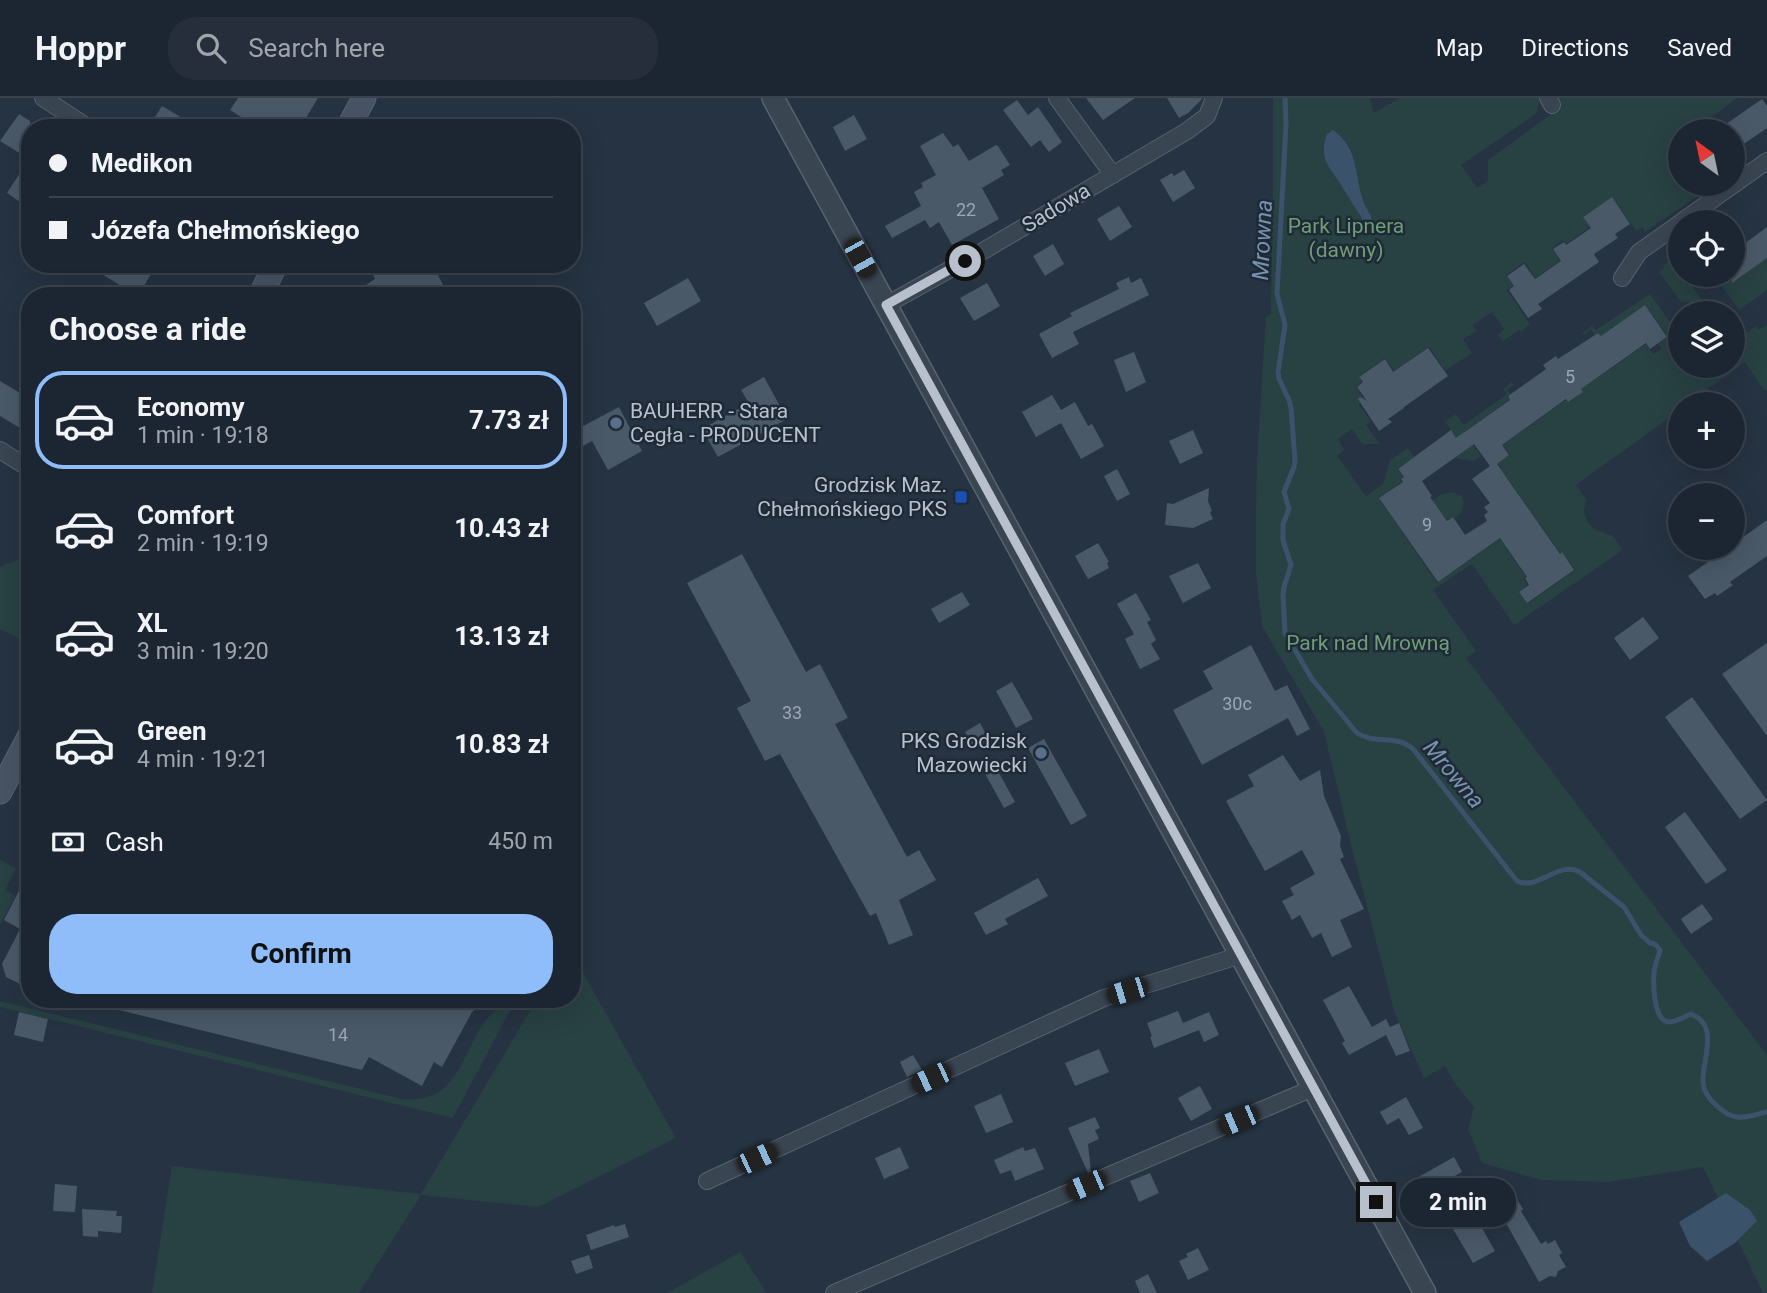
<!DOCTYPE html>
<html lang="en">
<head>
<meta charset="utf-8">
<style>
	body { margin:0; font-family:Roboto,sans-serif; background:#252e3a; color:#f1f3f6; height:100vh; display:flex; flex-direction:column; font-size:26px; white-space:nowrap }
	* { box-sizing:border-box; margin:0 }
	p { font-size:23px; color:#a0a5ac }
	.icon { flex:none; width:38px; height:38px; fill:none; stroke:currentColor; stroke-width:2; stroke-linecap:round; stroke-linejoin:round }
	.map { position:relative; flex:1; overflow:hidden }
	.drawer { position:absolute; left:21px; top:189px; width:560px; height:721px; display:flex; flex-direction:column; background:#1c2632; border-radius:28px; box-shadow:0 7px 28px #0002,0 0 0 2px #3a434d }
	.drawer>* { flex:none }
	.guide { position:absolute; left:21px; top:21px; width:560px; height:154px; border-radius:28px; box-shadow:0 7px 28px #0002,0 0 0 2px #3a434d; display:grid; align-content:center; height:154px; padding:0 28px; background:#1c2632 }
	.needle { width:46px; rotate:327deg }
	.fabs { position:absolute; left:1668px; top:21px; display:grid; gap:14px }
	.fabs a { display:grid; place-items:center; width:77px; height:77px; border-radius:50%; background:#1c2632; box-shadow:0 7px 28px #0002,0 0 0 2px #3a434d; font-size:35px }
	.end { position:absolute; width:32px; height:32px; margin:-16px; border:9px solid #b7c0cc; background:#111; box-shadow:0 0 0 4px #111 }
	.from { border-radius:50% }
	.bubble { position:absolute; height:49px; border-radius:24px; background:#1c2632; box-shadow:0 7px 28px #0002,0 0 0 2px #3a434d; font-size:23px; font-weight:700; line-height:49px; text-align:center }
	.car { position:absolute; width:21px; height:42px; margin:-21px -10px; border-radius:9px; box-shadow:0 0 5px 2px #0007; background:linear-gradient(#222 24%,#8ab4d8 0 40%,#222 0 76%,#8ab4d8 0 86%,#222 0) }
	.guide b { display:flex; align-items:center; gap:24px; height:66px; font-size:26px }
	.guide b+b { border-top:2px solid #3a434d }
	.guide i { width:18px; height:18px; background:#f1f3f6 }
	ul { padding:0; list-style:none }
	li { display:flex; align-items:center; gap:21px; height:98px; margin:0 14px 10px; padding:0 14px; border:4px solid transparent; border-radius:28px }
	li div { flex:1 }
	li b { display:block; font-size:26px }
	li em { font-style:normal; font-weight:700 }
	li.on { border-color:#8ebdfa }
	li>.icon { width:63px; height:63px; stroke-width:1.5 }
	h2 { padding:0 28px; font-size:32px; line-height:84px }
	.pay { display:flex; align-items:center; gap:18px; height:77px; padding:0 28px; font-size:26px }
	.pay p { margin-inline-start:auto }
	.cta { display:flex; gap:14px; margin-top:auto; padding:14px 28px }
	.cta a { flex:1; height:80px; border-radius:28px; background:#8ebdfa; color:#111; font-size:28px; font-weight:700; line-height:80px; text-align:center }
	header { display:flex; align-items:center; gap:42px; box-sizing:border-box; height:98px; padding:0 35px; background:#1c2632; border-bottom:2px solid #3a434d }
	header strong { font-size:33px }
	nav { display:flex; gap:38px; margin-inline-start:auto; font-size:24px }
	.search { width:490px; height:63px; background:#252e3a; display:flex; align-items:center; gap:18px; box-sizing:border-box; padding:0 24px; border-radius:28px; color:#a0a5ac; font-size:26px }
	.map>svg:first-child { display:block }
</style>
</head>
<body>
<header>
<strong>Hoppr</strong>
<div class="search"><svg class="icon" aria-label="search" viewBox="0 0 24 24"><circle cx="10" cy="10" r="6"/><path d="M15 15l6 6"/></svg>Search here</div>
<nav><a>Map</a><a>Directions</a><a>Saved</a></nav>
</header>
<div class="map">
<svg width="1767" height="1195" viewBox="0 0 1767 1195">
	<rect width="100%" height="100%" fill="#263342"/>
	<path fill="#284143" d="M1273,0h97l4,15 26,-15h140l-4,16 -75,51 16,23 11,-7v-21l74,-54 -4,-8h179l-36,27 4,6h-25v53h35l-70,48 -3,-5 -6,4 -24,-34 -29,19 7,11 -24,17 -3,-4 -11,8 8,13 -25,17 -10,-16 -19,13 7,11 -6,4 23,34 -9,8 -2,-2 -16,11 -5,-7 6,-5 -12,-17 -19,13 4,6 -14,8 9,14 -27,18 -16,-24 -35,24 -9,-13 -26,18 3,6 -6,5 7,11 4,-3 2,3 -10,7 12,16 -5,4 14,19h-18l-10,-15 -14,10 6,11 -7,6 29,40 17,-12 7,-24 18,-12 6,9 -17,12 6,8 -3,2 2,3 -23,16 58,85 63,-44 26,38 -2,2 4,6 -9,7 8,12 48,-34 -13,-18 -2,1 -60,-85 3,-3 -4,1 -2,-2 13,-9 -7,-10 63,-45 2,2 15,-10 -2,-3 65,-45 7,10 8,-5 -3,-5 10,-7 -23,-32 -44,31 -3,-3 -3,2 -4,-5 -7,5 -2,-2 10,-7 4,4 54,-36 30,42 -2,16h2v14h52l1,-33 4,6 19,-13 2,4 8,-5 1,1v65l-4,-2 -18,-27 -58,42h-7v6l-104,75 10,14 -2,14 4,9 6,7 19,7 10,14 -109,75 -42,-61 -39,26 43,61 -10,7 301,397v238h-4l-60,-126 -95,15 -67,-2 -59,-17 -14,-34 6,-22 -20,-25 -9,-16 -21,12 -29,-64 -44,-169 -27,-113 -62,-106 -6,-51v-66l1,-50 9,-142 5,-3 2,-134z
		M1677,160l3,4v13h9l6,8 -3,3 19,27 -15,-1 -1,-4 -5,-1 -1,-5h-8l-22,-30 5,-4 -1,-2 8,-7 2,3z
		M1767,160v32l-28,20 -25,-35h16l5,6z
		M1512,284l2,3 -7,5 3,4 -3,2 2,4 -45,32 17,24 -7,5 -19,-3 10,-8 -20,-28 11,-8 8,11 43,-31 -4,-5z
		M1452,394l10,4 2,8 -3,8 -6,6 -3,-1 -5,3 -3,-3 -3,1 -11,-16 12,-8z
		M30,456v90l-30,-15v-62z
		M0,762l16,8 -11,22 10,6 -15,29z
		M572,855l104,185 -138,69 -117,-12 -62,98h-207l20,-127 249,28 116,-195h35z
		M508,901h8l-63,119 -453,-111v-6l402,98c53,5 56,-35 79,-72 7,-12 18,-18 27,-28z
		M740,1154l27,41h-100z"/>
	<path fill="#3b526b" d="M1333,32c26,18 21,45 30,70 2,7 7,12 9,20l-2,3h-5c-8,-12 -16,-25 -24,-38 -12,-19 -23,-27 -14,-51z
		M1726,1095l24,17 7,11 -22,22 -28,18 -17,-15 -11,-24z"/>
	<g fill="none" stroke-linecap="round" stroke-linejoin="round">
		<path stroke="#3b526b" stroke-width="5" d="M1285,0l1,26 -9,170 8,31 -7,47 1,7 10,21 2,8 4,52 -1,7 -10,25 5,17 -6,15v16l8,25 -7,22 -1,8 2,38 27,46 45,54c18,12 40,1 56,16l104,132c22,10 41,-21 63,-9l44,35 17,28 9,8 5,1 5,6c-1,6 -4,11 -5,17 -3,11 -2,55 14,55 7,0 15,-5 22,-8 30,11 10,48 12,69 1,10 7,17 14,23 18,17 28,11 50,6"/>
	</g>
	<path fill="#4a5968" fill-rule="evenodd" d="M238,0h80l-18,30h-41l-29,-18z
		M1086,0h49l-32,22z
		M1167,0h36l-15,15 -9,5z
		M1762,1l5,7v22l-35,24v-21h-16z
		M1017,2l11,15 10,-8 24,35 -13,10 -9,-12 -9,7 -28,-37z
		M162,8l37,22h-51z
		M19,16l11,7v66l-10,15 -13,-9 22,-34 -29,-18z
		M854,17l13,24 -22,12 -12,-24z
		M943,35l10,14 5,-3 11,17 27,-16 2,1 12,19 -9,5 3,5 -22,13 17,31 -47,26 -13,-23 -9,6 -5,-8 -33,18 -7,-12 36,-20 -7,-14 9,-5 -2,-4 15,-8 -16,-29z
		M1184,72l11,18 -22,14 -13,-22 12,-7 2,3z
		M1612,99l18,27 -15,10 3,4 -24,16 5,8 -61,42 4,5 -14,9 -19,-28 5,-4 -7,-10 17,-12 11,15 26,-18 -8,-12 11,-7 2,3 25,-17 -8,-11z
		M1119,108l13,21 -22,14 -13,-22z
		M1767,129v31l-35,25v-30z
		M1053,146l11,20 -19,12 -12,-20z
		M85,166h72l-19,32z
		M381,166h51l17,32h-81l-5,-9 12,-8 -4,-9z
		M1129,179l2,6 10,-5 8,17 -76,37 6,12 -27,14 -13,-24 33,-18 -2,-3 49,-24 -3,-6z
		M688,180l13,23 -44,25 -13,-23z
		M987,185l13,23 -26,15 -14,-23z
		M1645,207l22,32 -17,12 -4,-6 -65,46 2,3 -15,10 -2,-3 -64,46 7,10 -12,9 63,90 2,-2 12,18 -47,33 -8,-11 10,-7 -4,-7 2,-1 -27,-39 -62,44 -59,-84 24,-16 -2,-3 3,-2 -6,-8 53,-39 5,8 54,-38 -2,-4 38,-27 -3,-4 13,-9 2,3 40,-26 3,3zM1474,346l16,22 -18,13 18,24 -6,4 4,5 -4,3 3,6 -22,14 -12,-18 -6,4 -17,-24 2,-1 -10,-15z
		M1428,250l20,28 -44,31v1l-16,11 4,3 -13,9 -21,-32 2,-2 7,4 -10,-14 6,-5 -4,-5 26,-18 8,13z
		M1134,254l12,30 -20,10 -12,-32z
		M764,279l23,42 -69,38 -16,-28 47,-26 -8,-13z
		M0,283l30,18v35l-30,-18z
		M1052,297l9,15 14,-8 13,24 4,-2 12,22 -23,13 -20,-36 -25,14 -14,-25z
		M619,309l23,44 -34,19 -16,-29 -20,11v-20z
		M1193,332l10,23 -23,11 -11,-23z
		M1117,371l13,25 -13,7 -13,-25z
		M1209,390l-1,13 4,10 -2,1 3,7 -20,9 -28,-3 2,-22 6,1z
		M1767,422v36l-37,26 3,3 -16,11 -2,-3 -10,6 -17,-23 40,-28h4v-3z
		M1098,445l11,19 -2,1 2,5 -21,11 -13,-23z
		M742,456l64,118 14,-8 28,54 -13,6 72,133 12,-7 17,30 -37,20 14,35 -24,10 -13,-32 -6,3 -90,-162 -15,7 -28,-53 14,-7 -64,-118z
		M1198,465l13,25 -28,15 -14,-27z
		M962,494l8,13 -31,18 -8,-14z
		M1136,495l15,27 -4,2 9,18 -5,4 9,15 -20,10 -15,-30 9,-5 -17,-30z
		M1643,519l16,21 -29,22 -16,-22z
		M1767,545v93l-45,-62z
		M1251,547l24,46 12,-6 23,44 -13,7 -9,-18 -86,47 -29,-55 40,-21 -10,-18z
		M1012,584l21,37 -17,9 -20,-37z
		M1692,599l75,103 -27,19 -75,-102z
		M980,625l10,18 -16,8 -9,-17z
		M1044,641l43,77 -16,9 -43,-77z
		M1283,657l17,26 20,-11 4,26 17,40 -1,10 4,11 -4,2 24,50 -24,11 12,27 -20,10 -11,-24 -9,5 -12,-23 -8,5 -10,-19 12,-6 -4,-7 25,-14 -13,-24 -37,21 -39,-70 28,-15 -6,-11z
		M993,664l22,40 -11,6 -22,-40z
		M1685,714l42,58 -21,14 -41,-57z
		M30,771v120l-24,-12 -4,-13 18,-35 -16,-9z
		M1038,780l10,18 -43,23 3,5 -22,11 -12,-22z
		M1702,806l11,15 -22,15 -10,-15z
		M1349,888l23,41 14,-8 4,8 9,-4 11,28 -14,5 -10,-21 -37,20 -7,-12 3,-2 -22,-41z
		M95,901h392l-15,13 -30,55 -8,-5 -12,24 -53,-29 -7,13 -267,-66z
		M1178,913l5,12 26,-11 10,23 -15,7 -5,-12 -45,18 -4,-11 2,-1 -5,-13z
		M19,914l29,7 -5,23 -29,-7z
		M1099,951l10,23 -34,14 -10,-23z
		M913,957l9,15 -15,7 -7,-15z
		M1200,988l12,23 -21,12 -13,-23z
		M1001,996l12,28 -27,11 -12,-27z
		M1406,999l17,31 -14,7 -10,-17 -12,7 -7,-13z
		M1095,1019l5,11 -5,2 4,9 -11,5 3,28 -3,1 -20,-45z
		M900,1049l9,21 -25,11 -9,-21z
		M1023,1049l2,4 10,-3 9,21 -29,12 -4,-11 -11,4 -6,-14z
		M1454,1059l8,15 -29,16 2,3 -19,11 -10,-18z
		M1150,1075l9,20 -20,9 -9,-21z
		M1485,1083l8,13 15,-9 15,24 -2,2 20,33 5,-3 2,3 7,-4 7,13 -3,2 7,12 -8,4 -2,6 -6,-1 -11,6 -37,-66 -20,12 13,23 -22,12 -27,-46 32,-19 -6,-9z
		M55,1086l22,2 -2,26 -22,-1z
		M82,1111l35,2 -1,5h6l-1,17 -23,-2v6l-15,-1z
		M625,1126l4,13 -38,13 -5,-15 28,-10 1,2z
		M1198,1150l11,22 -21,10 -9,-19 9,-4 -2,-3z
		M589,1157l4,13 -17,6 -5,-13z
		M1148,1176l7,15 2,4h-17l-5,-12z"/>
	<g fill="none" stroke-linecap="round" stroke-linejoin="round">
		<defs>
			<path id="minor" d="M43,0l46,30
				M1057,0l56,77
				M1548,0l4,7
				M1681,124l86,-61
				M1622,180l17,-26 41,-29
				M886,207l97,-54 204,-120 20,-15 7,-18
				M0,352l30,19
				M707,1083l397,-183 137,-43
				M834,1195l479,-205"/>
			<path id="tertiary" d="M773,0l652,1195"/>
			<path id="secondary" d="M348,30l16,-30
				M260,198l16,-32
				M0,694l30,-57"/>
		</defs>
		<use href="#minor" stroke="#58636f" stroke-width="18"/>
		<use href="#tertiary" stroke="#58636f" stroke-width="24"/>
		<use href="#secondary" stroke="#58636f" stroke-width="25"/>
		<use href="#minor" stroke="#3a4552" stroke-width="16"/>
		<use href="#tertiary" stroke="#3a4552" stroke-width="21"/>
		<use href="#secondary" stroke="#485465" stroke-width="23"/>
	</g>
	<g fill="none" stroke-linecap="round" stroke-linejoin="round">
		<path stroke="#b7c0cc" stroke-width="9" d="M965,163l-79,44 490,897"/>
	</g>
	<g fill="#5c6f8a" stroke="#1f2a37" stroke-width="2.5">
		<circle cx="616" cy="325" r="7"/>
		<circle cx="1041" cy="655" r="7"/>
	</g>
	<rect fill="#1a4fb4" stroke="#1f2a37" stroke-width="2.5" x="954" y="392" width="14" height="14" rx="3.5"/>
	<g text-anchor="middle" stroke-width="5" stroke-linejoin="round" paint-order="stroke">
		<g font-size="18" fill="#9ca6b3">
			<text x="966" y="118">22</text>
			<text x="1570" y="285">5</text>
			<text x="1427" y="433">9</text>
			<text x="1237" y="612">30c</text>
			<text x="792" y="621">33</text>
			<text x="338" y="943">14</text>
		</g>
		<g font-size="21" fill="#b7c0cc" stroke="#1f2a37">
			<text transform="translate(1056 110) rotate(-31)" y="7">Sadowa</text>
		</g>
		<g font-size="21" fill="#6e9d76" stroke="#1f2a37">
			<text x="1346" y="135">Park Lipnera<tspan x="1346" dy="24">(dawny)</tspan></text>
			<text x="1368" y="552">Park nad Mrowną</text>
		</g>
		<g font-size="21" fill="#b7c0cc" stroke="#1f2a37" text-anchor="end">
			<text x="630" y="320" text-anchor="start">BAUHERR - Stara<tspan x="630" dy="24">Cegła - PRODUCENT</tspan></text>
			<text x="947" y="394">Grodzisk Maz.<tspan x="947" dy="24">Chełmońskiego PKS</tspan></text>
			<text x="1027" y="650">PKS Grodzisk<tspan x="1027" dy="24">Mazowiecki</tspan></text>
		</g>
		<g font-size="23" font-style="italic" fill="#7792af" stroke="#1f2a37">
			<text transform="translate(1262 142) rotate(-87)" y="8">Mrowna</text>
			<text transform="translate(1454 676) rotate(50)" y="8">Mrowna</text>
		</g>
	</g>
</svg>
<div class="fabs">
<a><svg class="needle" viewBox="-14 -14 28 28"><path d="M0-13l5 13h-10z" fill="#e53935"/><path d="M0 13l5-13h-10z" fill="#a0a5ac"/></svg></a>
<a><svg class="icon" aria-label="locate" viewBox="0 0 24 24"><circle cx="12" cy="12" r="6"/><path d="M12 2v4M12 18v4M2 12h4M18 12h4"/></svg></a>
<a><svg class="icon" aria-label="layers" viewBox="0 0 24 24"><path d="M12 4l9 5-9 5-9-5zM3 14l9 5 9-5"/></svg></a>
<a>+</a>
<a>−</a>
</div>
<i class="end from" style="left:965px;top:163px"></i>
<i class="end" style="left:1376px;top:1104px"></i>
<div class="bubble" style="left:1400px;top:1080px;width:116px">2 min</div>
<i class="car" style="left:860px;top:160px;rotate:151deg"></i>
<i class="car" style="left:1127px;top:893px;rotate:253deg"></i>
<i class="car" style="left:931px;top:980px;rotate:245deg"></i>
<i class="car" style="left:1238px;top:1022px;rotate:247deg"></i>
<i class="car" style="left:757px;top:1060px;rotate:65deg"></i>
<i class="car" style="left:1086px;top:1087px;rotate:247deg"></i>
<div class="guide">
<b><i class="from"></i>Medikon</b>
<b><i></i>Józefa Chełmońskiego</b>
</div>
<section class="drawer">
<h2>Choose a ride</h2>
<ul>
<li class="on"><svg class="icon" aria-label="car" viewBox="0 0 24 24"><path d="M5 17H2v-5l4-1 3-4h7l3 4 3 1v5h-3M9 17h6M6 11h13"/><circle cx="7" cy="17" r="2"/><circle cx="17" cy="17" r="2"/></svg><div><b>Economy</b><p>1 min · 19:18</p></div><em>7.73 zł</em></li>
<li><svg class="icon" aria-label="car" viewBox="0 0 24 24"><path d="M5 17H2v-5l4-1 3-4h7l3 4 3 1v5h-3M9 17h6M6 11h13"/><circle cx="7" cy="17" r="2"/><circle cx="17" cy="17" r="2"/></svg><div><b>Comfort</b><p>2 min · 19:19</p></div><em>10.43 zł</em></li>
<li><svg class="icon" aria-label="car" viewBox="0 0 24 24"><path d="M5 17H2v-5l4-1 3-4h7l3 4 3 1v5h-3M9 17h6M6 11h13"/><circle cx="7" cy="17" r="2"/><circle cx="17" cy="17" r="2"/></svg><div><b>XL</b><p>3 min · 19:20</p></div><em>13.13 zł</em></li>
<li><svg class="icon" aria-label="car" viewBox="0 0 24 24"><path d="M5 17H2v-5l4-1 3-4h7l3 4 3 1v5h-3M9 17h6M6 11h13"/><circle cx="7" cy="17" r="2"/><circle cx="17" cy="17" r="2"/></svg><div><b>Green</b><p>4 min · 19:21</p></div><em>10.83 zł</em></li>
</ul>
<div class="pay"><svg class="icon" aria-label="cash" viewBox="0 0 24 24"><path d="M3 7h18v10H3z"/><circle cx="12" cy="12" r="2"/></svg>Cash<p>450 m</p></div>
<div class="cta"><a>Confirm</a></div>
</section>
</div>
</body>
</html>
